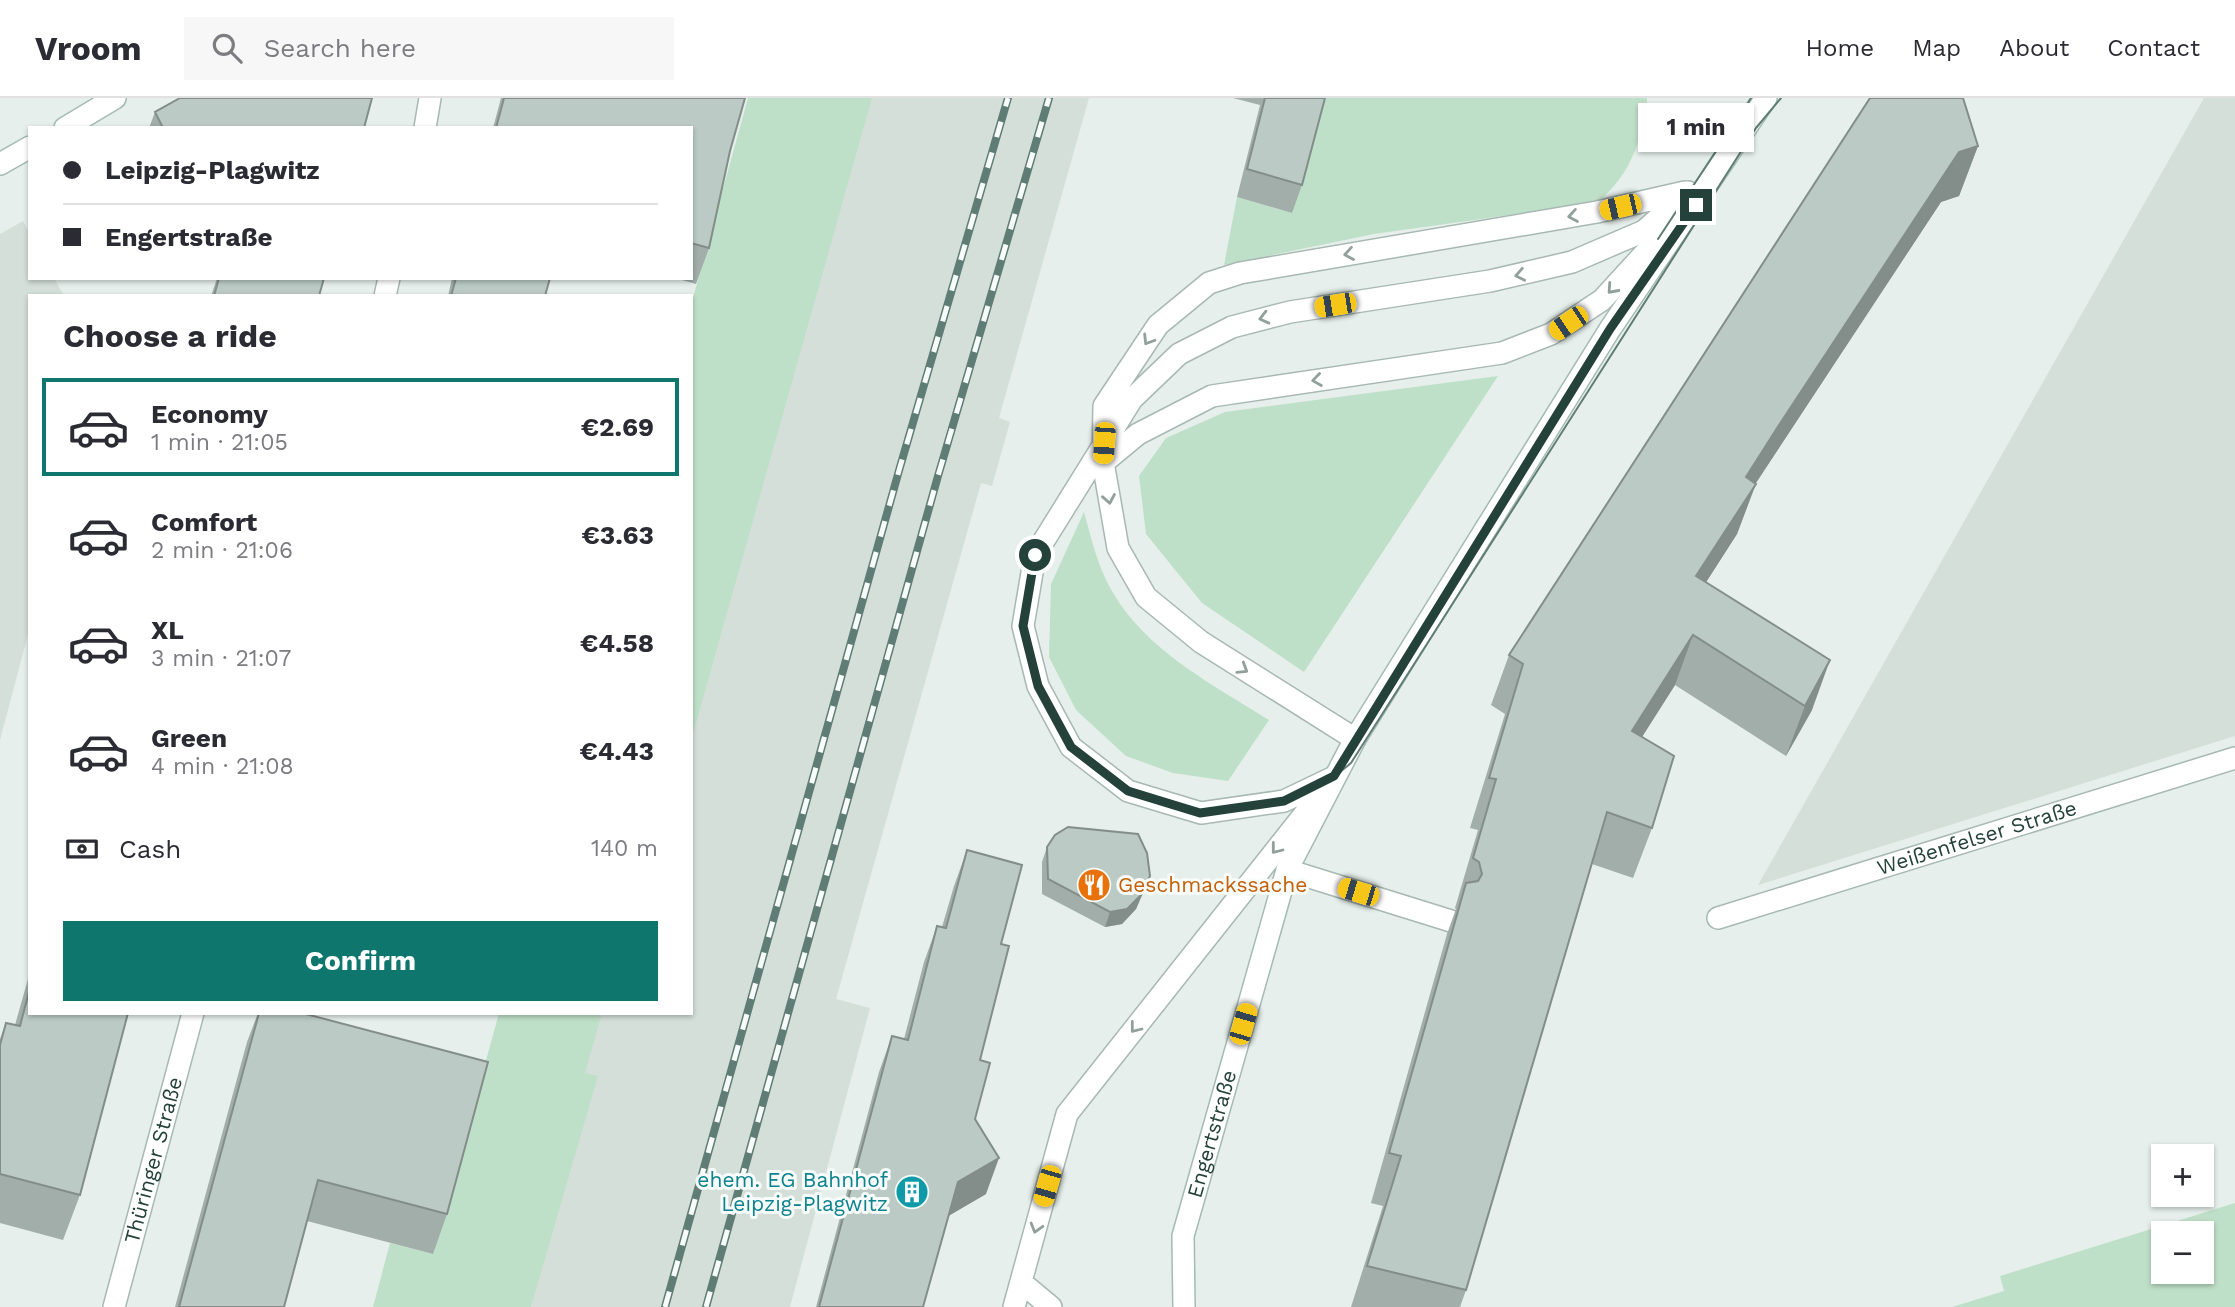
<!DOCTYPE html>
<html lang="en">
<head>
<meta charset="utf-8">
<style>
	body { margin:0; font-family:"Work Sans",sans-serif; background:#f7f7f7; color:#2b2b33; height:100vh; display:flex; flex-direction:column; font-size:26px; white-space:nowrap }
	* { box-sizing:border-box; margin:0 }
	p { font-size:23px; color:#7c7c81 }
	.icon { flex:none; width:38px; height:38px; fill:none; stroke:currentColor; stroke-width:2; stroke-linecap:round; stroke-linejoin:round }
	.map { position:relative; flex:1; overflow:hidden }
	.details { position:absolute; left:28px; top:196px; width:665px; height:721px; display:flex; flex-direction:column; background:#fff; border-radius:0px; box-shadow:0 2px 5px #0004 }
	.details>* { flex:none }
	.guide { position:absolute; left:28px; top:28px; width:665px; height:154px; border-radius:0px; box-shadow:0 2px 5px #0004; display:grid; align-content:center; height:154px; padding:0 35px; background:#fff }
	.buttons { position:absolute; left:2151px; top:1046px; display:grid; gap:14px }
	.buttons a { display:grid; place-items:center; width:63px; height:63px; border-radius:0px; background:#fff; box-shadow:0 2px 5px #0004; font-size:35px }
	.end { position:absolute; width:32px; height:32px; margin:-16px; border:9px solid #24423a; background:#fff; box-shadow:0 0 0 4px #fff }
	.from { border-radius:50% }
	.bubble { position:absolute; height:49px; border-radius:0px; background:#fff; box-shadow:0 2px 5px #0004; font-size:23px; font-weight:700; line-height:49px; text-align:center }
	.car { position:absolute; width:21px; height:42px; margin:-21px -10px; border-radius:9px; box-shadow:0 0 5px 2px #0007; background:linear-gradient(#f5c518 24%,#345 0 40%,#f5c518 0 76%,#345 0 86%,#f5c518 0) }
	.guide b { display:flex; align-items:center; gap:24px; height:66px; font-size:26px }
	.guide b+b { border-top:2px solid #e1e1e2 }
	.guide i { width:18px; height:18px; background:#2b2b33 }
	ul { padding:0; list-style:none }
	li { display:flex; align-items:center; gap:21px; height:98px; margin:0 14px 10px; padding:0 21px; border:4px solid transparent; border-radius:0px }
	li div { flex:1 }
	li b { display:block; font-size:26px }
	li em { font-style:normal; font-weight:700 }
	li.on { border-color:#0f766e }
	li>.icon { width:63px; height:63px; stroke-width:1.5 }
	h2 { padding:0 35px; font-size:32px; line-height:84px }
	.pay { display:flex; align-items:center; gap:18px; height:77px; padding:0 35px; font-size:26px }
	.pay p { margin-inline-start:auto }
	.cta { display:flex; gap:14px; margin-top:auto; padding:14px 35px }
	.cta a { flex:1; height:80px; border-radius:0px; background:#0f766e; color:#fff; font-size:28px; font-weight:700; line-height:80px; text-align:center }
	header { display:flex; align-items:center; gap:42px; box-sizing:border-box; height:98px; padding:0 35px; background:#fff; border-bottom:2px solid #e1e1e2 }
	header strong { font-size:33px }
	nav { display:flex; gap:38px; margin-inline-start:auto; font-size:24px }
	.search { width:490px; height:63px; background:#f7f7f7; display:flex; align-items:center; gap:18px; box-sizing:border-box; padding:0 24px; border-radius:0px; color:#7c7c81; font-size:26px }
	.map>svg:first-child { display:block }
</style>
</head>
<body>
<header>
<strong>Vroom</strong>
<div class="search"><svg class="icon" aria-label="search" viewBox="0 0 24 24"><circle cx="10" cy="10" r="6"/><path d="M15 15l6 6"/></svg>Search here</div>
<nav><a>Home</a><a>Map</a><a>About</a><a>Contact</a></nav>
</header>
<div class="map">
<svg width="2235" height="1209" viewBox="0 0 2235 1209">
	<rect width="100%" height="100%" fill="#e6efeb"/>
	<path fill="#d4dfda" d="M843,0h246l-90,320 11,4 -18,64 -11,-3 -145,516 34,9 -80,299h-368l111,-294h158v-402z
		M2204,0h31v638l-477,149z
		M23,123l7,13v44h24l10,18h-34v331l-30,113v-506z"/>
	<path fill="#bfe0c8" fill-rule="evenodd" d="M748,0h124l-181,643v-436z
		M1322,0h325v3c-8,45 -15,71 -50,102l-223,31 -150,31 13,-68 55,16z
		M1498,278l-194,296 -102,-69 -56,-69 -7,-58 27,-38 59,-26z
		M1084,414c5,17 9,35 15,51 28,78 105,116 170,157l-41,61 -55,-8 -47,-17 -50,-46 -27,-53 2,-73z
		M499,915h103l-17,60 13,3 -67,231h-158l17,-64 43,11z
		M2235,1105v104h-283l52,-16 -4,-15zM2163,1136h39v38h-39z"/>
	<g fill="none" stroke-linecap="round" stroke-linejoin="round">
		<defs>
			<path id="lane" d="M1097,370l41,-34 74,-38 290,-43 49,-19 51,-34 56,-61 22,-16
				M1355,641l-154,-97 -55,-45 -28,-49 -15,-86 1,-56 54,-81 51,-42 31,-10 357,-61 88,-20
				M1334,679l-50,24 -83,12 -73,-22 -57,-44 -33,-61 -15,-60 12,-71 97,-156 47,-45 53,-27 58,-15 200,-31 82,-19 72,-31 44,-39
				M1021,1184l30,25
				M1014,1209l53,-193 255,-322"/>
			<g id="street">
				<path d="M425,30l5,-30"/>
				<path d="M385,198l4,-18"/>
				<path d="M1287,772l164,51"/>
				<path id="s1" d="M1718,820l517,-160"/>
				<path id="s2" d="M114,1209l79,-294"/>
			</g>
			<g id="secondary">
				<path d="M65,30l50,-30"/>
				<path d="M0,66l30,-17"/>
				<path id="s3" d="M1184,1209l-1,-71 104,-366 68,-131 255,-410 156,-231"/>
			</g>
		</defs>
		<use href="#lane" stroke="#a8b8b2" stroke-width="24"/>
		<use href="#street" stroke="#a8b8b2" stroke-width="24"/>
		<use href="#secondary" stroke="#a4bbb3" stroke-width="24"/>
		<use href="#lane" stroke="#fff" stroke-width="21"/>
		<use href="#street" stroke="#fff" stroke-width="21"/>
		<use href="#secondary" stroke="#fff" stroke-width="21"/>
		<path stroke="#5f7d75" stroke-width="2" d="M1658,141l93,-141
			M1334,679l17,-14 405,-635 25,-30"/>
		<defs>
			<path id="rail" d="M665,1209l235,-840 108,-369
				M706,1209l232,-831 111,-378"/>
		</defs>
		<use href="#rail" stroke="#5f7d75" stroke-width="8"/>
		<use href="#rail" stroke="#f7fbf9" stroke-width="5" stroke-dasharray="16" stroke-linecap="butt"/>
	</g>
	<path fill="#a1aea9" d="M501,0h244l-15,53 -21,97 -13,36 -21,-6h16v-150h-198z
		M1233,0h92l-23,87 -10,28 -55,-16 23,-92z
		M155,14l209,16h-215z
		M1978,48l-19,50 -18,6 -180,273 -6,9 -18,50 -31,48 106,128 -26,46 -111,-71 -33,52 10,91 -19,50 -41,-14 -126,426 -6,17h-109l32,-101 -12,-3 76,-269 9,-25 -1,-1 23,-78 -8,-2 35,-114 -14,-9 18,-50z
		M217,180h107l-5,18h-108z
		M452,180h98l-5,18h-97z
		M1047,749l97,44 -8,18 -14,15 -17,3 -63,-33v-32z
		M967,752l34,94 -21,116 -5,59 11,75 -38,22 -25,91h-107l63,-235 13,-36 12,3 20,-77 13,-36 5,1 12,-41z
		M30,874v41l50,182 -17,45 -63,-17v-184l6,-16 9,2z
		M258,915h44l145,201 -14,40 -126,-33 -23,86h-109l72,-265z"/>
	<path fill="#838d89" d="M1978,48l-19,50 -18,6 -214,325 19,-50 33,-52 180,-273z
		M1756,386l-19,50 -59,92 18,-50z
		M1693,537l-18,50 -61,96 18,-50z
		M1830,562l-18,50 -26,46 19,-50z
		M1150,778l-14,33 -14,15 -17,3 5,-15z
		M999,1060l-13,36 -41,24 13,-36z"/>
	<path fill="#bbcac4" stroke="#838d89" stroke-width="2" d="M180,0h192l-8,30h-201l-8,-16z
		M504,0h241l-15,53 -21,97 -18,-5v-115h-195z
		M1265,0h60l-23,87 -55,-16z
		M1870,0h93l15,48 -19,6 -180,273 -33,52 10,7 -60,92 134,84 -25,46 -112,-71 -61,96 42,25 -22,72 -45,-16 -141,478 -99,-24 34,-110 -12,-3 77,-270 12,-2 4,-7 -3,-12 -6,-4 23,-79 -7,-1 34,-114 -14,-9z
		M219,180h105l-5,18h-105z
		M456,180h94l-5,18h-94z
		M1068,729l70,7 9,19 3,23 -8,18 -15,15 -17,3 -62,-33 -1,-32 8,-12z
		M967,752l55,15 -21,79 8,2 -29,114 10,3 -15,56 24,39 -41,24 -35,125h-104l73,-271 16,4 29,-114 9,2z
		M30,890v25h98l-48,182 -80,-21v-129l6,-22 14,3z
		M259,915h43l186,49 -41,152 -129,-34 -34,127h-105z"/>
	<defs><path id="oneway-chevron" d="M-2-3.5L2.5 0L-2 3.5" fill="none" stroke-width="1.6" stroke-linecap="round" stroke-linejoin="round" transform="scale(1.75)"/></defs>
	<g stroke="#92a09c">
		<use href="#oneway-chevron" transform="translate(1573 118) rotate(170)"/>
		<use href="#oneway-chevron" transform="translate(1349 156) rotate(170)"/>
		<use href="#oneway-chevron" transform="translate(1520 177) rotate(169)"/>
		<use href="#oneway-chevron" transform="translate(1612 191) rotate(132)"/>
		<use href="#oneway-chevron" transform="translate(1264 220) rotate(166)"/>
		<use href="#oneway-chevron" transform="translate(1148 242) rotate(122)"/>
		<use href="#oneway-chevron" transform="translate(1317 282) rotate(172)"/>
		<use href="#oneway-chevron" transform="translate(1109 401) rotate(80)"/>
		<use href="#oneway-chevron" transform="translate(1243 571) rotate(32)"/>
		<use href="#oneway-chevron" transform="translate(1276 751) rotate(128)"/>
		<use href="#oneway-chevron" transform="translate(1135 930) rotate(128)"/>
		<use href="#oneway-chevron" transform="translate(1036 1130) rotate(106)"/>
	</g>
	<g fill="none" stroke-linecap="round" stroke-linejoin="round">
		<path stroke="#24423a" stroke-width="9" d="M1035,457l-12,71 15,60 33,61 57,44 72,22 84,-12 50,-25 276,-447 86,-124"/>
	</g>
	<defs>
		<symbol id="restaurant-disc" viewBox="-11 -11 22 22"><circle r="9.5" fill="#e8710a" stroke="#f7fbf9"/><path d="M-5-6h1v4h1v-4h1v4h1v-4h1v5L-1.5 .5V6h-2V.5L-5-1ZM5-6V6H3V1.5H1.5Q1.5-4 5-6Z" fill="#fff"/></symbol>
		<symbol id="building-disc" viewBox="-11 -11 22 22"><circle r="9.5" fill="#0f9aa8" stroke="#f7fbf9"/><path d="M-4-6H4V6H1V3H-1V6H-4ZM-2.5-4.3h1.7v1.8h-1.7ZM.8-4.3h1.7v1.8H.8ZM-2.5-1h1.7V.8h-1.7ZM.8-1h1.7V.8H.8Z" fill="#fff"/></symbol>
	</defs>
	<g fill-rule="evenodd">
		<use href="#restaurant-disc" x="1075" y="768" width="38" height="38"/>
		<use href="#building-disc" x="893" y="1075" width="38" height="38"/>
	</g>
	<g text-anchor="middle" stroke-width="6" stroke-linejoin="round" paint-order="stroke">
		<g font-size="21" fill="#24423a" stroke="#f7fbf9">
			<text dy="7" stroke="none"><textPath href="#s1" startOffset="271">Weißenfelser Straße</textPath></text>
			<text dy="7" stroke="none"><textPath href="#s3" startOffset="177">Engertstraße</textPath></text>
			<text dy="7" stroke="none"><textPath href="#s2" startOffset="152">Thüringer Straße</textPath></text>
		</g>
		<g font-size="21" fill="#c56008" stroke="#f7fbf9" text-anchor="start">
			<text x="1118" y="794">Geschmackssache</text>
		</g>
		<g font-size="21" fill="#0d838f" stroke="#f7fbf9" text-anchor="end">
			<text x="888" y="1089">ehem. EG Bahnhof<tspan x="888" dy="24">Leipzig-Plagwitz</tspan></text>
		</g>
	</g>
</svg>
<div class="buttons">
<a>+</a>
<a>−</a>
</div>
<i class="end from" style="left:1035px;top:457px"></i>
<i class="end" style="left:1696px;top:107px"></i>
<div class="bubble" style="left:1638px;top:5px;width:116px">1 min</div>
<i class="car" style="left:1620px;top:109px;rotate:257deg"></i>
<i class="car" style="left:1335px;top:207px;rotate:261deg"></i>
<i class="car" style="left:1568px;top:225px;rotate:236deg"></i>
<i class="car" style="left:1104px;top:345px;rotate:184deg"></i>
<i class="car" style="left:1358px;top:794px;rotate:287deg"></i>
<i class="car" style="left:1243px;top:926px;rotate:16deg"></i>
<i class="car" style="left:1047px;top:1088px;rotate:196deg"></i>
<div class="guide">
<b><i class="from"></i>Leipzig-Plagwitz</b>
<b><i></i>Engertstraße</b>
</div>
<section class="details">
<h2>Choose a ride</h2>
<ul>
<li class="on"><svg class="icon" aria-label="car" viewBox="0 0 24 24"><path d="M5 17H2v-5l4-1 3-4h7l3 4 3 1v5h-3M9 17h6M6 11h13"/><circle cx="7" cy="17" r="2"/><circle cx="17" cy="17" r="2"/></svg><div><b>Economy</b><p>1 min · 21:05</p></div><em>€2.69</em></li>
<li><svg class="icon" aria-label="car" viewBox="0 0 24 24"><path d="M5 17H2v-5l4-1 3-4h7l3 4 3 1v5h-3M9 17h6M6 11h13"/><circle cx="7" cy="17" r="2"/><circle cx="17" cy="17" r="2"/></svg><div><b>Comfort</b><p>2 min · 21:06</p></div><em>€3.63</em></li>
<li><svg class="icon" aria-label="car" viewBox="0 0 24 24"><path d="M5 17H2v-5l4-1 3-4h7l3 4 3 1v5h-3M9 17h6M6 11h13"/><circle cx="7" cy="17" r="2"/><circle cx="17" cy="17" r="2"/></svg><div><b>XL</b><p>3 min · 21:07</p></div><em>€4.58</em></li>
<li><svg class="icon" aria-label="car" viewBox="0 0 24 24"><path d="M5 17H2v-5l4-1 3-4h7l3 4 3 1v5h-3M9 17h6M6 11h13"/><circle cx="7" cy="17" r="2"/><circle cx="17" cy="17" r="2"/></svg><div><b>Green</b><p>4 min · 21:08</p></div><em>€4.43</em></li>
</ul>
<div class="pay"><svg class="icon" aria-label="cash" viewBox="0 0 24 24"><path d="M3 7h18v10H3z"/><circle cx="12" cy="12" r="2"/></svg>Cash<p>140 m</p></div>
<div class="cta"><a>Confirm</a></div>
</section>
</div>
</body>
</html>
